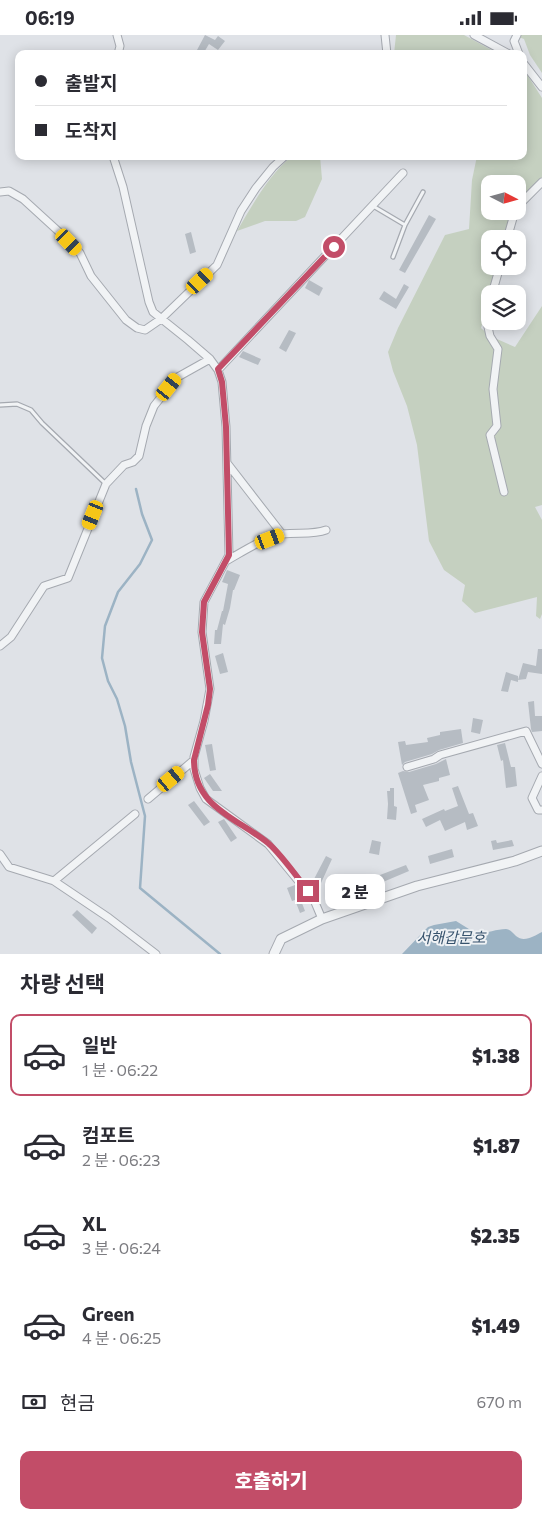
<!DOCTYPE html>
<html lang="ko">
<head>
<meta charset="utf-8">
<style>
	body { margin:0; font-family:Commissioner,"Noto Sans KR",sans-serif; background:#f2f2f3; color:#2b2b33; height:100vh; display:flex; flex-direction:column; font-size:19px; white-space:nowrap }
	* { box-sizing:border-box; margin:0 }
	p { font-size:16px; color:#7c7c81 }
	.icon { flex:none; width:28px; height:28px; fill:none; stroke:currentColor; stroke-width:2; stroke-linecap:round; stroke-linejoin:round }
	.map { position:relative; height:919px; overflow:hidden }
	.side { display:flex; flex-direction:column; background:#fff; flex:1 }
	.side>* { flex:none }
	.hud { position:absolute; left:15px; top:15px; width:512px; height:110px; border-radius:10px; box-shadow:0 2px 12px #0003; display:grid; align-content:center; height:110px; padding:0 20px; background:#fff }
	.needle { width:32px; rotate:96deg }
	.tools { position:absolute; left:481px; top:140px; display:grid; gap:10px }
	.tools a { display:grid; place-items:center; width:45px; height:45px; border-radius:10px; background:#fff; box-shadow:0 2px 12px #0003; font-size:25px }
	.end { position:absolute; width:22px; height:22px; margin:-11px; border:6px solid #c24d68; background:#fff; box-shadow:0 0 0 2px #fff }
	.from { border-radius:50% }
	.bubble { position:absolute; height:35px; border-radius:10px; background:#fff; box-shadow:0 2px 12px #0003; font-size:16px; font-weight:800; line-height:35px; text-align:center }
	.car { position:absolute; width:15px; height:30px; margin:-15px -8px; border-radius:6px; box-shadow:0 0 4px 1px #0007; background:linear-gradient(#f5c518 24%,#345 0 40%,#f5c518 0 76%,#345 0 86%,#f5c518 0) }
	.hud b { display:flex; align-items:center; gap:18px; height:48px; font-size:19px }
	.hud b+b { border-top:1px solid #e1e1e2 }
	.hud i { width:12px; height:12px; background:#2b2b33 }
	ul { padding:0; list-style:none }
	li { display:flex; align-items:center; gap:15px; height:82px; margin:0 10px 8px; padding:0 10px; border:2px solid transparent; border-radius:10px }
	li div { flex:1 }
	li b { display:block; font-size:19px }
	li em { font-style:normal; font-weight:800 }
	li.selected { border-color:#c24d68 }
	li>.icon { width:45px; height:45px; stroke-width:1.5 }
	h2 { padding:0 20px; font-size:22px; line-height:60px }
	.pay { display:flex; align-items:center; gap:12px; height:55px; padding:0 20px; font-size:19px }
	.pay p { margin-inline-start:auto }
	.primary-button { display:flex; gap:10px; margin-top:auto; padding:10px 20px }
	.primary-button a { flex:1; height:58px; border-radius:10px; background:#c24d68; color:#fff; font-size:20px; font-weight:800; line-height:58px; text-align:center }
	.status { display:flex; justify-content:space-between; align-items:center; height:35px; padding:0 25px; background:#fff; direction:ltr }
	.status svg { height:14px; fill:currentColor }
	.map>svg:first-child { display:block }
</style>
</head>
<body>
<div class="status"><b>06:19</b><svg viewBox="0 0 49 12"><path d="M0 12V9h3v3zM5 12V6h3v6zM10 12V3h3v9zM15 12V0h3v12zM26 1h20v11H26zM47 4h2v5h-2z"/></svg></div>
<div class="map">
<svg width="542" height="919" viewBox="0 0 542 919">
	<rect width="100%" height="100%" fill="#dfe2e7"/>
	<path fill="#c5d0c0" d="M396,0h68l35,19h-105z
		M513,0h29v38l-12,-18 -6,-16z
		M524,38l4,3 14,22v79l-14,16 -10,9v-18h-28v27h21l-6,28h-15v27h9l-18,62 9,8 25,11 27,-41v199l-7,2 7,13v94l-2,5 -4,-3 1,-19 -62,16 -13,-12 3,-16 -21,-15 -15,-29 -12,-96 -10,-39 -14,-35 -5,-19 10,-24 47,-93 24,-6 3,-49 5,-24h47z
		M292,121h28l2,23 -17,38 -9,4h-31l-28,10c16,-27 31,-55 55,-75z"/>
	<path fill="#9cb3c4" d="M456,886l21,13c10,-1 20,-5 29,-5 5,1 6,3 10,7 8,7 18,0 26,-4v22h-140l26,-27 6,-2z"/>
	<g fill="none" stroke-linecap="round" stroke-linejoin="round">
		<path stroke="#9cb3c4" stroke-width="2.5" d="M136,454l6,25 10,26 -12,24 -22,28 -13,34 -3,32 6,23 9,18 8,27 6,36 14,54 -5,72 80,66"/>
	</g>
	<path fill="#b6bcc3" d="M205,0l10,5 3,-4 7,5 -7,9 -9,-6 -6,10 -6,-4z
		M429,180l7,4 -31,54 -6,-3z
		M191,197l5,20 -6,2 -5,-20z
		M309,245l14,8 -4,8 -14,-8z
		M404,249l5,3 -13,22 -17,-10 5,-8 12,8z
		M289,295l7,3 -10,19 -7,-4z
		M243,316l18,8 -3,6 -19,-8z
		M227,535l13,5 -6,15h-1l-3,18 -5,17 -2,-1 -2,20h-7l1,-14h2l5,-19h1l5,-27 -6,-2z
		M538,614h4v25l-14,-2 -2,7 -8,1 5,-17 13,3z
		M223,618l5,19 -8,2 -5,-18z
		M506,637l12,4v6l-7,-2 -3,12 -7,-1z
		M534,666l1,15h7v15l-10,1 -1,-3 -3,-27z
		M473,683l10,2 -3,14 -9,-2z
		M461,694l2,14 -24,7 -7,4 -27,8 -3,3 -4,-23 7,-1 1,4 22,-3 -1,-4 13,-3v-3z
		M505,708l6,24h4l2,19 -11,2 -3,-28 -2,1 -4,-16z
		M212,709l4,26 -6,1 -5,-26z
		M446,724l4,16 -11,3v3l-16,4 6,15 -14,5 2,7 -6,2 -13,-41 5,-2 6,1 27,-8z
		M210,739l12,17h-9l-9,-13z
		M458,751l11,28 4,-1 5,13 -11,4 -2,-8 -20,9 -5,-11 -14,7 -4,-8 22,-10 1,2 13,-5 -6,-18z
		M390,753h4v18l3,1 -1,13 -9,-1 1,-15 -1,-13h3z
		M194,766l16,21 -6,4 -16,-21z
		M224,784l13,19 -6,4 -13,-20z
		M372,805l9,2 -2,13 -10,-2z
		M496,805l1,3 15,-3 2,6 -21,4 -2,-9z
		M452,814l2,8 -24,7 -2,-8z
		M326,821l6,3 -11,24 -7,-4z
		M406,830l3,6 -26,11 -3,-7z
		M295,850l10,26 -5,2 -5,-13 -3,1 -5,-13z
		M77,875l20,18 -5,6 -20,-19z"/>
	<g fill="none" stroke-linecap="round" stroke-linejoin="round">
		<defs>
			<path id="service" d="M373,171l32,19 18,-33
				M393,222l12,-32
				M0,370l17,-1 14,6 11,13 64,61"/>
			<path id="minor" d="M117,0l3,11 -2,8
				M385,0l2,19
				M474,0l35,19
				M517,0l-3,6 5,13
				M524,29l18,23
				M113,121l10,31 26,115 4,10 35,28 22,19 8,11 4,12 4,45 3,128 -25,47 -2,30 8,57 -6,32 -10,36v12l6,19 6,11 62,45 46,56 8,19
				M0,157l9,-1 14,8 35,32 22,22 11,23 35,44 11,8 8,2 16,-11 56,-54 24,-54 15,-23 17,-21 12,-11
				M518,171l24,-24
				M507,204l8,-28
				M492,259l8,-28
				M490,267l-4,16 4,18 8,13 -5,40 4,37 -7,9 14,57
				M218,335l185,-197
				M227,428l55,71
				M226,526c18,-10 37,-23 57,-27 14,-2 30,1 43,-4
				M0,611l11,-9 33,-51 24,-8 38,-94 18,-19 9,-3 6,-6 7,-30 8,-20 22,-28 34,-19
				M407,732l27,-8 6,-4 86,-24 16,33
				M542,741l-10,22 6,12h4
				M148,764l46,-39
				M0,819l9,13 45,14 81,-67
				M54,846l55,37 47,36"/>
			<path id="tertiary" d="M274,919l7,-15 41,-20 95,-33 98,-25 27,-10"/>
		</defs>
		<use href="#service" stroke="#a5a9b0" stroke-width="5.5"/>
		<use href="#minor" stroke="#a5a9b0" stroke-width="9"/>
		<use href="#tertiary" stroke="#a5a9b0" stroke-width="11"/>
		<use href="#service" stroke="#f1f3f5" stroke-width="3"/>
		<use href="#minor" stroke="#f1f3f5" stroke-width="7"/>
		<use href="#tertiary" stroke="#f1f3f5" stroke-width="9"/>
	</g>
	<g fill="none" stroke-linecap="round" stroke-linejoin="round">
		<path stroke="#c24d68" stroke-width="6" d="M308,856c-11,-14 -27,-37 -40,-48 -31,-25 -74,-36 -74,-83l14,-55 2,-16 -8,-57 2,-30 25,-47 -3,-128 -4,-45 -4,-13 116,-122"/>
	</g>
	<g text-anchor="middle" stroke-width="4" stroke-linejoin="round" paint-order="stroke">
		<g font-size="15" font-style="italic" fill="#37536d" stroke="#eef1f4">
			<text x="451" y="908">서해갑문호</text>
		</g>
	</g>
</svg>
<div class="tools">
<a><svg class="needle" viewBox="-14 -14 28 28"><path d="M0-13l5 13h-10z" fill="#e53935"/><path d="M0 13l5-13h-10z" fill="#7c7c81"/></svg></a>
<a><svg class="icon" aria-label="locate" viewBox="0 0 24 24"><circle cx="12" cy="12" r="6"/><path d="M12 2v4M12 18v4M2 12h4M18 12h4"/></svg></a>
<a><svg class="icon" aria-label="layers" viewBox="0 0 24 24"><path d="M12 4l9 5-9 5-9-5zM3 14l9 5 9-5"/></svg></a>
</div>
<i class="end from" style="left:334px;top:212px"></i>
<i class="end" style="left:308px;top:856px"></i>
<div class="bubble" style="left:325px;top:839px;width:60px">2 분</div>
<i class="car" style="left:69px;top:207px;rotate:136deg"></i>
<i class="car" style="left:200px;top:246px;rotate:47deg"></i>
<i class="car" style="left:169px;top:352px;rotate:39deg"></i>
<i class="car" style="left:93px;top:480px;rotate:202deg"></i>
<i class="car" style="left:270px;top:504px;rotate:69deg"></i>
<i class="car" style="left:171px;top:744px;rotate:50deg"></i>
<div class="hud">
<b><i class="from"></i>출발지</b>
<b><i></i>도착지</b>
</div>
</div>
<section class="side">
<h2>차량 선택</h2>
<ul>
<li class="selected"><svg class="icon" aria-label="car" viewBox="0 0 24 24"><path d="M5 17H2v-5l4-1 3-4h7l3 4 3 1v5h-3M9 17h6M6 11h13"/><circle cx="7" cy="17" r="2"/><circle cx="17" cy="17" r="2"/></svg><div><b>일반</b><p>1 분 · 06:22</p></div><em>$1.38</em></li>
<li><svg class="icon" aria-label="car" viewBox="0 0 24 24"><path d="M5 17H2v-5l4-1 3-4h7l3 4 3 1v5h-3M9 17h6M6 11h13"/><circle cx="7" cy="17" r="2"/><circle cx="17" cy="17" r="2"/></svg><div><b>컴포트</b><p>2 분 · 06:23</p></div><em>$1.87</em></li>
<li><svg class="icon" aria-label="car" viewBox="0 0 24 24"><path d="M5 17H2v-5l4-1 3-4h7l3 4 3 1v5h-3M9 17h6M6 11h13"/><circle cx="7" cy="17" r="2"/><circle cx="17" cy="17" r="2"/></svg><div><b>XL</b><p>3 분 · 06:24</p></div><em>$2.35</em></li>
<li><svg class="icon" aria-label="car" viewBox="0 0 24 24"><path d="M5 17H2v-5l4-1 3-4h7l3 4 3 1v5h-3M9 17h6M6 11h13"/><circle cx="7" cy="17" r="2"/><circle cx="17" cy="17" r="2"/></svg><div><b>Green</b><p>4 분 · 06:25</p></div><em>$1.49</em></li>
</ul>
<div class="pay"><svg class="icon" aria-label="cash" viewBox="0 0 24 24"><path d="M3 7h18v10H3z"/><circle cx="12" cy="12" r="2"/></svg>현금<p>670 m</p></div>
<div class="primary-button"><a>호출하기</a></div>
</section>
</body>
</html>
